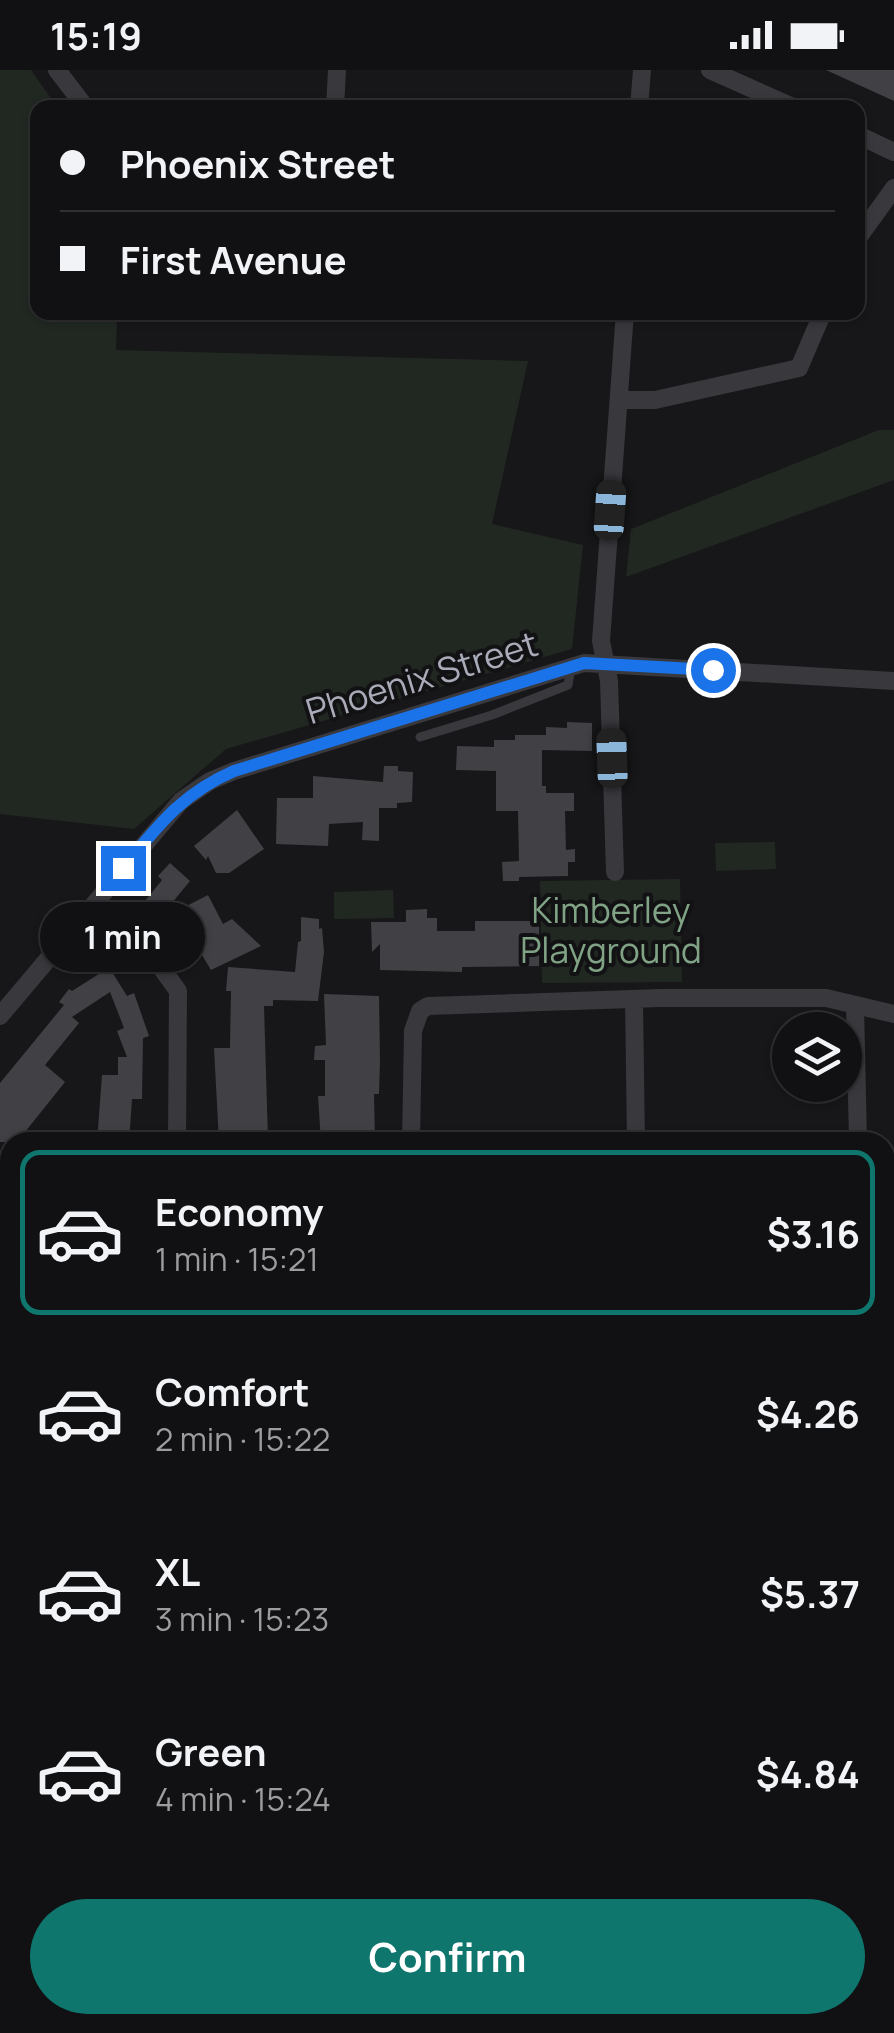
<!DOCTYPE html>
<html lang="en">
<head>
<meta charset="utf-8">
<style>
	body { margin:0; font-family:Manrope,sans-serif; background:#1e1e20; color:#f1f3f6; height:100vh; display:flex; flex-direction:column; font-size:38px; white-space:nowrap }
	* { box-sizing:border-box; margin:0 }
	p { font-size:32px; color:#9c9d9f }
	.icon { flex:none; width:55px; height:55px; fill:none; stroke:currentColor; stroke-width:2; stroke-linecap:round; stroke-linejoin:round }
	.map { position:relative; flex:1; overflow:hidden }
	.drawer { position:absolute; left:0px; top:1062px; width:895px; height:902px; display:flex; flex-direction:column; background:#111012; border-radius:30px 30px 0 0; box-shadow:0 2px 8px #0004,0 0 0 2px #303032 }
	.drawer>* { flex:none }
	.hud { position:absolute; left:30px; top:30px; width:835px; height:220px; border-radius:20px; box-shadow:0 2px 8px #0004,0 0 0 2px #303032; display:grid; align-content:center; height:220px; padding:0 30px; background:#111012 }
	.tools { position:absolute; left:772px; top:942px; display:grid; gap:20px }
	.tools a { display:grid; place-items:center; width:90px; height:90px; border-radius:50%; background:#111012; box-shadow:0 2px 8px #0004,0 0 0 2px #303032; font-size:50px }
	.end { position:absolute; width:45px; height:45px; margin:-22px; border:12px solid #1a73e8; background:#fff; box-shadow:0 0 0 5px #fff }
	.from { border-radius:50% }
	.bubble { position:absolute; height:70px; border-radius:35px; background:#111012; box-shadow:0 2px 8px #0004,0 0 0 2px #303032; font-size:32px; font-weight:700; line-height:70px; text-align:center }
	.car { position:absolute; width:30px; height:60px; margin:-30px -15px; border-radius:12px; box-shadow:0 0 8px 2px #0007; background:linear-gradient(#222 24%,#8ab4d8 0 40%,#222 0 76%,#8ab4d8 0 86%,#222 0) }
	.hud b { display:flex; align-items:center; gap:35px; height:95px; font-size:38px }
	.hud b+b { border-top:2px solid #303032 }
	.hud i { width:25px; height:25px; background:#f1f3f6 }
	ul { padding:18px 0 0; list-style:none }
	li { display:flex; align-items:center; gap:30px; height:165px; margin:0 20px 15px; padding:0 10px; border:5px solid transparent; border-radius:20px }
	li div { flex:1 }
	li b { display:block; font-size:38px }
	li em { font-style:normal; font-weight:700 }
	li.current { border-color:#0f766e }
	li>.icon { width:90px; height:90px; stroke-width:1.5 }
	.action { display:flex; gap:20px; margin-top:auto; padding:20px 30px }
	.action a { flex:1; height:115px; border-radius:60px; background:#0f766e; color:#fff; font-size:40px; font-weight:700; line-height:115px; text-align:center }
	.status { display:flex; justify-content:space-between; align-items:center; height:70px; padding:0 50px; background:#111012; direction:ltr }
	.status svg { height:28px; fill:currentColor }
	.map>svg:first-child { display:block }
</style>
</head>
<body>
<div class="status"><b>15:19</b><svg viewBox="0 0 49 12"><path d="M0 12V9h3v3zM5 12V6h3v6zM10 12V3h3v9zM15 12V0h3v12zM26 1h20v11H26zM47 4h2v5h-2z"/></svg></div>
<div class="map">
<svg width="894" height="1963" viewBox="0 0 894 1963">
	<rect width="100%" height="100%" fill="#171618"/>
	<path fill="#232225" d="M885,1490h9v85l-5,2 -4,-3z
		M894,1641v322h-894v-302l10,-3v297h875v-311z"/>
	<path fill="#212822" d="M0,0h31l26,37 -19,1v204l79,1 -1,37 412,11 -36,163 91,21 -11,104 -346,100 -92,80 -134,-15z
		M879,360h15v50l-268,97 5,-48z
		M775,772l1,27 -60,2 -1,-28z
		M680,809l2,103 -140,1 -2,-102z
		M393,820l1,28 -60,1v-27z"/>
	<path fill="#414145" d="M826,0h68v31z
		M567,652l25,1v28l-50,-1v36h4v7h28v18h-9l1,39 9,-1v13h-7v14l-49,1v4h-16l-1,-19 17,-1 -1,-50h-22v-40l-40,-1 1,-24 37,1v-7h21v-5h31v-8l21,1z
		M384,696h14v5l15,1 -1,30 -15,1v5h-18v33l-17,-1 1,-18 -34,2 -1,22 -52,-2 1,-46h36v-22l70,6z
		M237,740l27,39 -35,24h-13l-8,-17 -2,4 -12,-14z
		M170,793l20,18 -28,34 -17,-14 17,-21 -4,-4z
		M208,825l15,29 9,-5 29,27 -50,24 -21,-35 -7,4 -12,-25z
		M427,839v9h10v13h38v-10h64v45l-77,1v5l-82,-2v-26l-8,8 -1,-30h35v-12z
		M301,847l18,2v10l3,-1 2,24 -6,49 -45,-1v6h-9l4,134 -49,2 -5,-94h16l1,-57h-5l2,-24 67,5 3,-30 3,-1z
		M104,889l23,37 7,-3 15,43 -6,2 -1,61h-10l-3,43h-32l5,-67h16v-18h9l-10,-26 7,-3 -14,-36 -38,25 7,6 -34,42 20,17 -48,60h-17v-59l64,-78 -5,-3 10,-13 3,2 30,-19 -4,-10z
		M324,924l55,2 1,65 -1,33h-5l1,48h-54l-3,-46h7v-36h-11l1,-14 11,-1z"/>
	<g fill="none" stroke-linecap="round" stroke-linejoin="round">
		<path stroke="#38383d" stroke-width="9" d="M420,667l72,-22 76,-30 3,-18
			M21,1963v-8"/>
		<path stroke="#38383d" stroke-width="18" d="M57,0l29,38
			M710,0l85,38
			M335,38l2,-38
			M639,38l3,-38
			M858,65l36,17
			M858,168l36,-50
			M619,330h36l144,-32 24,-56
			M615,802l-6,-191 -8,-40 24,-329
			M89,840l71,56 18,25 -1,151
			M634,929l2,143
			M855,935l3,137
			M0,946l181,-215 29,-20 24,-10 350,-108 310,18
			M411,1072l2,-111 7,-20 8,-5 232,-8h166l68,16
			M0,1277l10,-9
			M0,1536l10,7
			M164,1955v8
			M559,1955v8"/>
		<path stroke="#54555c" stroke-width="28" d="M885,1600l9,-3
			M0,1617l10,-4
			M885,1625l9,-3
			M0,1640l10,-2"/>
	</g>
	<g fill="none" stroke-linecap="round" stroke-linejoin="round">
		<path stroke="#1a73e8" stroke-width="12" d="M123,798c35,-42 58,-74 111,-97l350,-108 129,7"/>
	</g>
	<g text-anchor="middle" stroke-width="8" stroke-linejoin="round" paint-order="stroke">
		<g font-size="35" fill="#a9acb8" stroke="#121113">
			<text transform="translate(422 608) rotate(-17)" y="12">Phoenix Street</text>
		</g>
		<g font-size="35" fill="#80a385" stroke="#121113">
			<text x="611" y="853">Kimberley<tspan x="611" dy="40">Playground</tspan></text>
		</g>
	</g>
</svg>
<div class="tools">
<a><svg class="icon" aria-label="layers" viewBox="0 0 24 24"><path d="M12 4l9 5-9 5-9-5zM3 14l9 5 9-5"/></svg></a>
</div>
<i class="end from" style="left:713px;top:600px"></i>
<i class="end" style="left:123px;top:798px"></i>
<div class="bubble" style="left:40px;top:832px;width:165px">1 min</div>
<i class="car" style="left:610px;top:440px;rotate:4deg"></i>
<i class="car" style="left:612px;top:688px;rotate:358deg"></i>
<div class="hud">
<b><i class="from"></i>Phoenix Street</b>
<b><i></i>First Avenue</b>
</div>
<section class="drawer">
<ul>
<li class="current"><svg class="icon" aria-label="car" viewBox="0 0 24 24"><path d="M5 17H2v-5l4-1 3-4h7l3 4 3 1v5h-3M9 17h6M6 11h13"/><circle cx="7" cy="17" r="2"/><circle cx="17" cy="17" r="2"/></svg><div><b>Economy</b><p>1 min · 15:21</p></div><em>$3.16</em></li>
<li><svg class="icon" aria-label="car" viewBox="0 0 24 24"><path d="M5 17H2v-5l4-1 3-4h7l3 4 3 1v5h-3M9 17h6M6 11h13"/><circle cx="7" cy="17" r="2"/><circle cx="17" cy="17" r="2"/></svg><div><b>Comfort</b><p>2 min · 15:22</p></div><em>$4.26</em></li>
<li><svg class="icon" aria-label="car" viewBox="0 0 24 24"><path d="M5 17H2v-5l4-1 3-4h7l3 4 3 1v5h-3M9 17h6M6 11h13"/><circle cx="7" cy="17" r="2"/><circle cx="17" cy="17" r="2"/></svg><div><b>XL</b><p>3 min · 15:23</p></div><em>$5.37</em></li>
<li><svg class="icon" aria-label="car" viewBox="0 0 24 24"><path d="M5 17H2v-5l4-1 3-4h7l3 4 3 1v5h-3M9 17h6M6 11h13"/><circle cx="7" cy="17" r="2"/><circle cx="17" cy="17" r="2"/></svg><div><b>Green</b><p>4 min · 15:24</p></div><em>$4.84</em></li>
</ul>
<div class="action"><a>Confirm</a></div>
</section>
</div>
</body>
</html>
